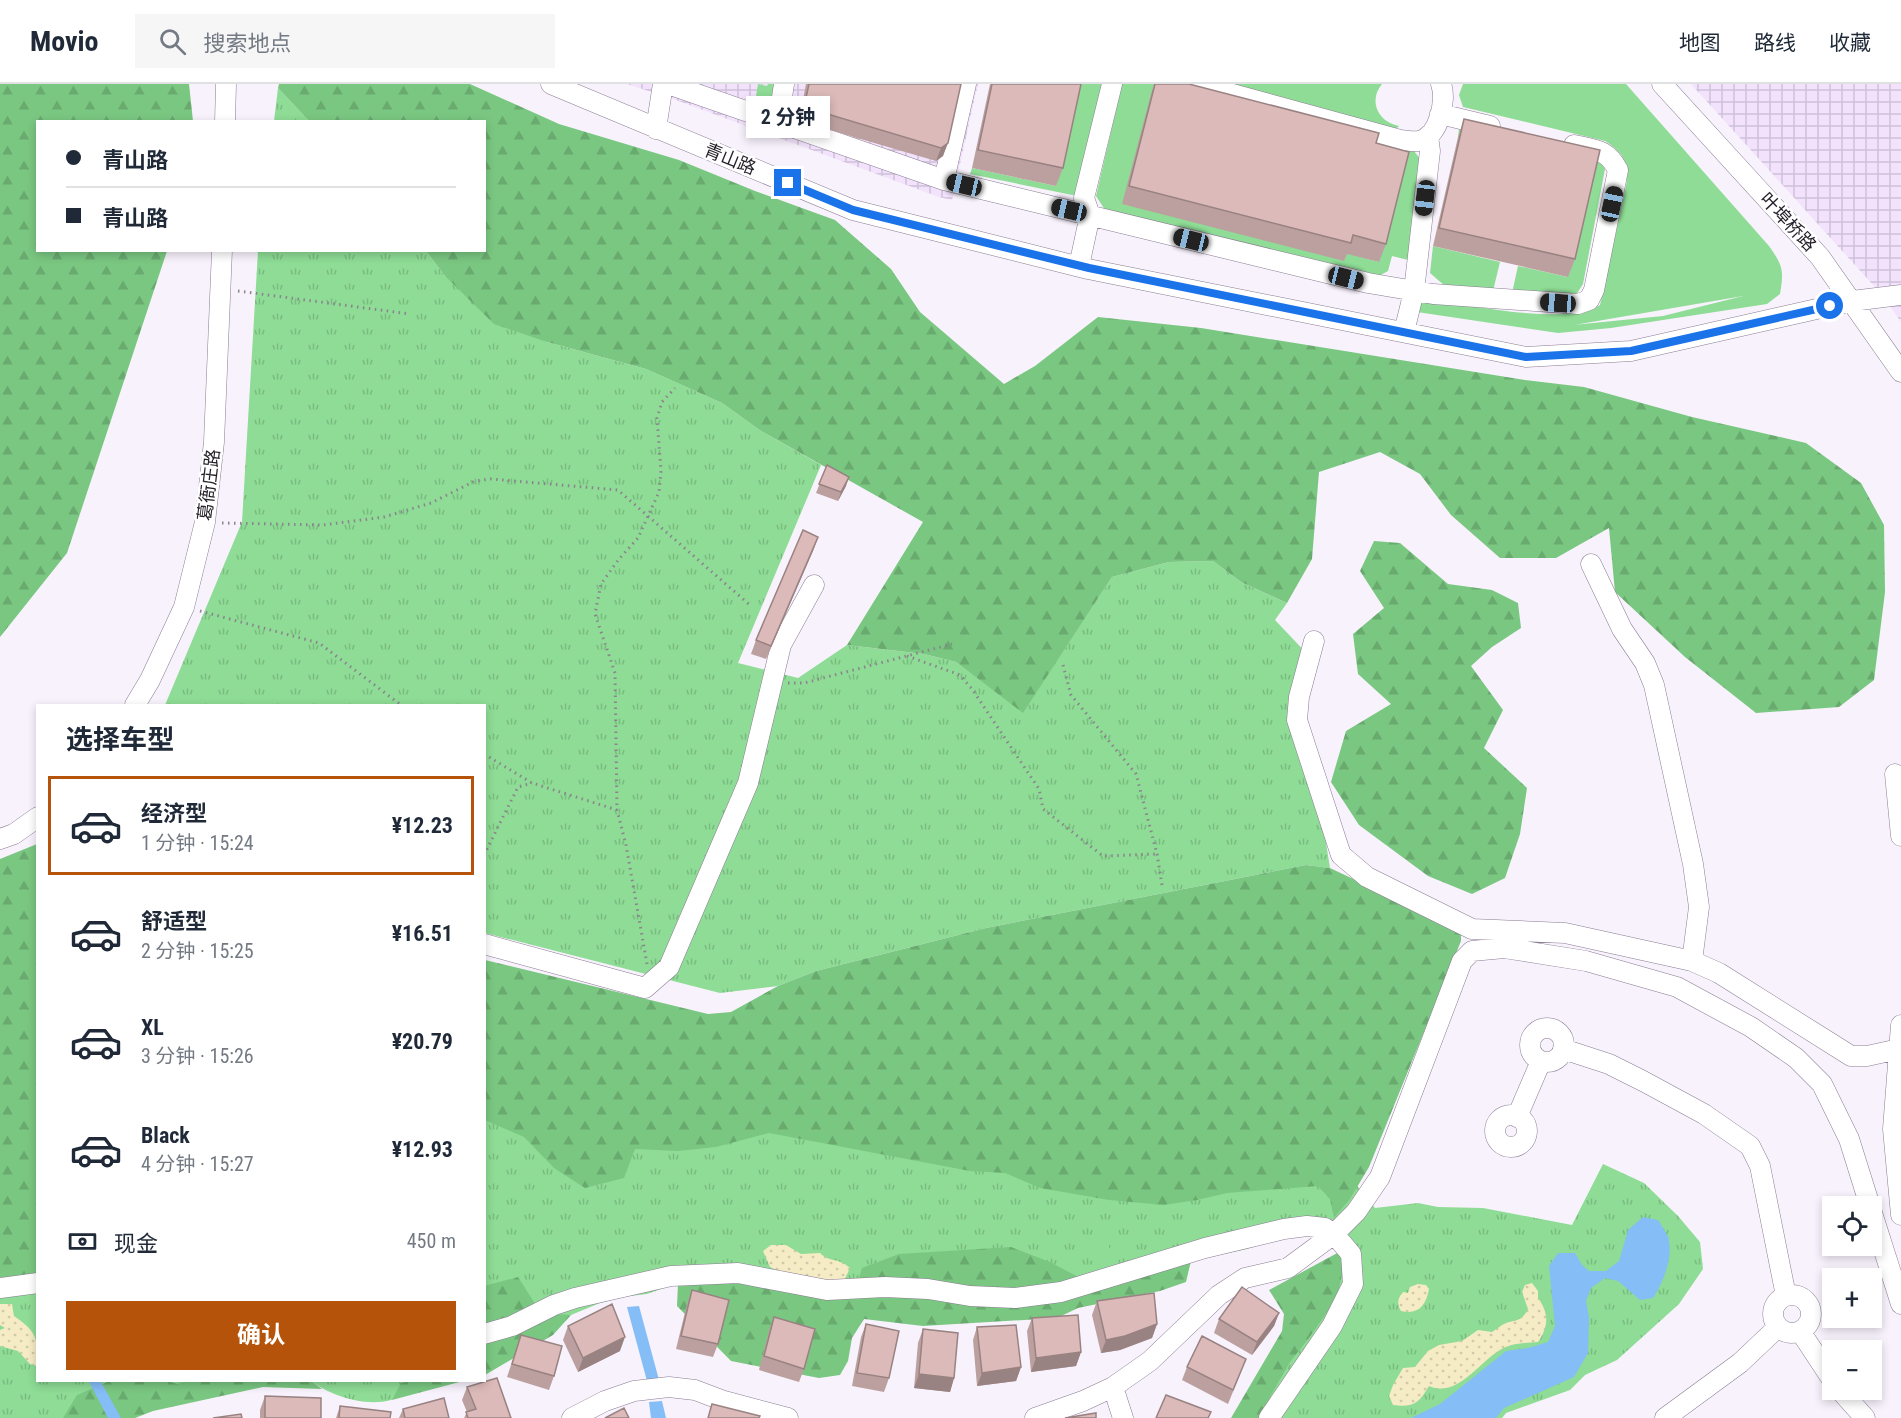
<!DOCTYPE html>
<html lang="zh">
<head>
<meta charset="utf-8">
<style>
	body { margin:0; font-family:"Roboto Condensed","Noto Sans SC",sans-serif; background:#f6f6f7; color:#1f2937; height:100vh; display:flex; flex-direction:column; font-size:22px; white-space:nowrap }
	* { box-sizing:border-box; margin:0 }
	p { font-size:20px; color:#747a83 }
	.icon { flex:none; width:33px; height:33px; fill:none; stroke:currentColor; stroke-width:2; stroke-linecap:round; stroke-linejoin:round }
	.map { position:relative; flex:1; overflow:hidden }
	.details { position:absolute; left:36px; top:620px; width:450px; height:678px; display:flex; flex-direction:column; background:#fff; border-radius:0px; box-shadow:0 3px 9px #0003 }
	.details>* { flex:none }
	.top-card { position:absolute; left:36px; top:36px; width:450px; height:132px; border-radius:0px; box-shadow:0 3px 9px #0003; display:grid; align-content:center; height:132px; padding:0 30px; background:#fff }
	.fabs { position:absolute; left:1822px; top:1112px; display:grid; gap:12px }
	.fabs a { display:grid; place-items:center; width:60px; height:60px; border-radius:0px; background:#fff; box-shadow:0 3px 9px #0003; font-size:30px }
	.end { position:absolute; width:27px; height:27px; margin:-14px; border:8px solid #1a73e8; background:#fff; box-shadow:0 0 0 3px #fff }
	.from { border-radius:50% }
	.bubble { position:absolute; height:42px; border-radius:0px; background:#fff; box-shadow:0 3px 9px #0003; font-size:20px; font-weight:700; line-height:42px; text-align:center }
	.car { position:absolute; width:18px; height:36px; margin:-18px -9px; border-radius:8px; box-shadow:0 0 4px 2px #0007; background:linear-gradient(#222 24%,#8ab4d8 0 40%,#222 0 76%,#8ab4d8 0 86%,#222 0) }
	.top-card b { display:flex; align-items:center; gap:21px; height:57px; font-size:22px }
	.top-card b+b { border-top:2px solid #e0e1e3 }
	.top-card i { width:15px; height:15px; background:#1f2937 }
	ul { padding:0; list-style:none }
	li { display:flex; align-items:center; gap:18px; height:99px; margin:0 12px 9px; padding:0 18px; border:3px solid transparent; border-radius:0px }
	li div { flex:1 }
	li b { display:block; font-size:22px }
	li em { font-style:normal; font-weight:700 }
	li.active { border-color:#b45309 }
	li>.icon { width:54px; height:54px; stroke-width:1.5 }
	h2 { padding:0 30px; font-size:27px; line-height:72px }
	.pay { display:flex; align-items:center; gap:15px; height:66px; padding:0 30px; font-size:22px }
	.pay p { margin-inline-start:auto }
	.primary-button { display:flex; gap:12px; margin-top:auto; padding:12px 30px }
	.primary-button a { flex:1; height:69px; border-radius:0px; background:#b45309; color:#fff; font-size:24px; font-weight:700; line-height:69px; text-align:center }
	header { display:flex; align-items:center; gap:36px; box-sizing:border-box; height:84px; padding:0 30px; background:#fff; border-bottom:2px solid #e0e1e3 }
	header strong { font-size:28px }
	nav { display:flex; gap:33px; margin-inline-start:auto; font-size:21px }
	.search { width:420px; height:54px; background:#f6f6f7; display:flex; align-items:center; gap:15px; box-sizing:border-box; padding:0 21px; border-radius:0px; color:#747a83; font-size:22px }
	.map>svg:first-child { display:block }
</style>
</head>
<body>
<header>
<strong>Movio</strong>
<div class="search"><svg class="icon" aria-label="search" viewBox="0 0 24 24"><circle cx="10" cy="10" r="6"/><path d="M15 15l6 6"/></svg>搜索地点</div>
<nav><a>地图</a><a>路线</a><a>收藏</a></nav>
</header>
<div class="map">
<svg width="1901" height="1334" viewBox="0 0 1901 1334">
	<defs>
		<pattern id="industrial-grid" width="8" height="8" patternUnits="userSpaceOnUse" patternTransform="scale(1.5)"><rect width="8" height="8" fill="#f2e2fc"/><path d="M0 4h8M4 0v8" fill="none" stroke="#cfc1d8"/></pattern>
		<pattern id="grass-tufts" width="24" height="20" patternUnits="userSpaceOnUse" patternTransform="scale(1.5)"><rect width="24" height="20" fill="#8edc95"/><path d="M3 7l-1-3M5 7V3M7 7l1-3M15 17l-1-3M17 17v-4M19 17l1-3" fill="none" stroke="#7abc80"/></pattern>
		<pattern id="forest-firs" width="22" height="20" patternUnits="userSpaceOnUse" patternTransform="scale(1.5)"><rect width="22" height="20" fill="#7ac781"/><path d="M5 1l3.5 6h-7zM16 11l3.5 6h-7z" fill="#69aa6f"/></pattern>
		<pattern id="sand-dots" width="8" height="8" patternUnits="userSpaceOnUse" patternTransform="scale(1.5)"><rect width="8" height="8" fill="#f5ebc5"/><path d="M2 2h.1M6 6h.1" fill="none" stroke="#d2c9a9" stroke-width="1.8" stroke-linecap="round"/></pattern>
	</defs>
	<rect width="100%" height="100%" fill="#f8f2fc"/>
	<path fill="url(#industrial-grid)" d="M627,0h351l-26,116 -13,-3 -263,-97z
		M1691,0h210v238l-18,-26z"/>
	<path fill="url(#grass-tufts)" d="M278,4l31,33h-35z
		M258,167h168l19,25 102,66 99,27 76,34 39,28 60,34 -83,198 60,15 49,-33 77,9 32,8 67,50 89,-135 57,-15 44,-1 28,21 46,21 -12,17 35,37 -5,54 25,157 -24,-3 -320,63 -170,43 -38,15 -58,7 -235,-60 -1,-228h-319l77,-183z
		M485,1002l853,76 37,46 43,-5 20,4 45,1 89,17 31,-61 41,19 34,33 22,26 3,27 -24,35 -62,56 -32,15 -15,15 -64,23 -4,5h-257l96,-167 -34,-19 -24,5 -36,12 -56,12 -133,41 -380,-19 -31,11 -25,3 -22,6 -29,12 -86,41z
		M37,1159l1,137h194l-156,38h-76v-169z
		M310,1296h124c-14,6 -29,16 -43,20 -26,7 -61,-4 -81,-20z"/>
	<path fill="url(#forest-firs)" d="M0,0h189l4,37 -155,1v128l129,1 -100,302 -67,84z
		M279,0h191l89,40 120,36 76,31 80,29 56,49 29,43 84,72 31,-18 63,-49 103,11 324,52 59,7 108,30 114,26 55,40 23,42 1,67 -11,88 -35,27 -83,6 -71,-56 -70,-65 -6,-64 -53,30h-56l-49,-43 -31,-41 -40,-22 -61,20 -7,87 -25,44 -46,-21 -28,-21 -44,1 -57,15 -89,136 -67,-51 -32,-8 -77,-9 76,-123 -162,-91 -39,-28 -76,-34 -99,-27 -53,-18 -49,-48 -19,-25 58,-1v-128l-175,-1 -31,-33z
		M1374,457l26,2 48,41 44,6 26,13 3,25 -29,19 -21,19 32,44 -19,38 43,40 -7,46 -15,44 -33,16 -44,-18 -69,-51 -28,-43 15,-51 45,-27 -33,-30 -5,-40 31,-26 -24,-37z
		M37,760v432l-9,2 -28,-1v-418z
		M1306,781l24,3 131,62v11l-92,226 -19,32 -16,19 -4,-19 -12,-13 -91,7 -30,7 -33,5 -55,-5 -69,-12 -35,-15 -35,-2 -201,-38 -53,14 -38,4 -43,-2 -11,29 -39,10 -31,-20 -30,-31 -39,-17v-160l223,54 23,-2 47,-26 38,-15 170,-43z
		M1011,1163l39,15 32,17 109,-18 -5,21 -26,9 -82,17 -21,10 -134,8 -59,-7 -12,19 -4,23 -8,14 -21,3 -88,-17 -54,-55 1,-23 38,-7 139,15 7,-23 37,-14z
		M1341,1167l2,18 -6,29 -28,40 -19,24 -32,56h-27l51,-87 2,-17 -15,-24z
		M518,1193l23,36 30,2 -18,20 -68,40 -1,-89z
		M112,1296h52l13,4 12,-4h121l12,9 -59,-2 -110,24 -18,7h-72l14,-23z
		M417,1296h50l-75,20 9,-17z"/>
	<path fill="url(#sand-dots)" d="M771,1161h15l15,9 19,-1c10,10 18,4 30,15l-6,13h-32l-13,-7 -16,-1 -13,-6 -7,-16z
		M1532,1199l6,8v7c11,15 11,28 0,44 -14,1 -29,1 -41,10 -20,13 -41,46 -68,34 -10,17 -16,22 -36,19l-4,-9 4,-11 10,-17 12,-1 13,-16 11,-6 23,-4 16,-11 14,2c5,-3 9,-7 14,-9 11,-3 16,-2 22,-14l-6,-17 3,-7z
		M1418,1200l8,1 3,4c-3,17 -11,26 -28,22 -4,-7 -4,-12 2,-19l5,1 2,-6z
		M0,1220h12l2,12c23,16 24,22 23,50l-7,-2 -12,-13 -18,-5v-16l5,-2 -5,-3z"/>
	<path fill="#8edc95" fill-rule="evenodd" d="M758,0l9,2 1,-2h8l-3,17 -17,-5z
		M1078,0h24l-25,112 -107,-22 2,-6 84,18z
		M1122,0h44l180,169 33,9 -79,-143 114,32 7,9 -13,100 -16,-4 -4,15 -9,5 -274,-66 -9,-14z
		M1228,0h154c-14,17 -4,38 17,42l-5,5z
		M1463,0h163l143,162c14,20 15,24 11,48l-13,10 -156,24 -53,5 -141,-21 6,-14c39,6 146,29 177,7l26,-119c4,-22 -2,-33 -21,-45l-142,-34 -4,-12zM1743,212l-80,20 -90,9h1z
		M1459,45l141,32 5,8 -22,115 -7,11 -64,-2 6,-27 50,11 -110,-140z
		M1433,162l67,16 -7,29 -48,-5 -15,-13z
		M1199,1126l10,5c4,29 -21,29 -29,7z
		M1098,1153l9,4 3,9 -5,10 -13,1 -10,-9 1,-9z"/>
	<path fill="#85bdf6" d="M1643,1133l15,3c3,5 8,12 10,17 6,19 -5,46 -15,61l-13,2 -22,-19 -13,-3 -14,10 -5,13 3,16 -1,36 -14,24 -70,31 -8,10h-85l29,-14 66,-53 22,-3 20,-6 7,-16 -6,-60 9,-13h17l7,12 7,6h17l13,-10 9,-31z
		M639,1222l20,74 -12,1 -20,-74z
		M88,1296h12l21,38h-13z
		M662,1317l4,17h-15l-2,-16z"/>
	<g fill="none" stroke-linecap="round" stroke-linejoin="round">
		<defs>
			<path id="minor" d="M551,0l302,126 235,59 438,88 105,-6 221,-50 49,-6
				M668,0l276,96 424,103 65,11 145,10 11,-4 5,-10 24,-120c-11,-21 -22,-20 -44,-25
				M1196,0l204,56c5,0 13,2 19,1 20,-4 28,-41 22,-57
				M1662,0l158,173 81,115
				M1440,30l50,12
				M225,38l1,-38
				M778,40l6,-40
				M656,45l7,-45
				M944,96l22,-96
				M1079,182l11,-51 -6,-17 28,-114
				M1404,248l10,-41 16,-140 -2,-15
				M1591,480l31,65 23,34 9,22 39,179 6,43 -7,54
				M1314,557l-15,56 -2,23 44,135 26,22 105,52 93,4 127,28 27,12 132,83h16l32,-7
				M135,621l15,-25 34,-73 21,-85 9,-80 8,-192
				M1895,690l6,62
				M0,755l14,-5 24,-17
				M484,860l161,44 24,-21 79,-184 33,-138 33,-60
				M1901,941l-8,104 8,86
				M1530 961a17 17 0 1 1 34 0a17 17 0 1 1-34 0Z
				M1563,965l46,15 34,17 61,33 46,32 10,20 26,130
				M1495 1047a16 16 0 1 1 32 0a16 16 0 1 1-32 0Z
				M1517,1033l24,-56
				M1872,1129l29,91
				M0,1204l38,-5
				M1773 1230a19 19 0 1 1 38 0a19 19 0 1 1-38 0Z
				M1800,1247l33,50
				M484,1250l28,-8 42,-21 21,-7 96,-22 67,-3 89,17 58,-3 43,2 42,7 45,2 46,-6 144,-44 79,-19 23,-3 18,2 9,6 17,20 2,30 -21,42 -63,92
				M1113,1303l10,31
				M1839,1305l26,29
				M572,1334l33,-17 29,-10 35,-4 26,3 29,11 64,17
				M1035,1334l48,-17 30,-14 37,-26 69,-66 26,-17 43,-10 46,-34 22,-22 24,-35 82,-216 10,-10 32,-3 82,13 91,26 74,40 45,31 26,26 27,55 21,67
				M1665,1334l75,-55 38,-36"/>
		</defs>
		<use href="#minor" stroke="#8a7c93" stroke-width="21"/>
		<path stroke="#8a848e" stroke-width="3" stroke-dasharray="1.5 4.5" stroke-linecap="butt" d="M238,207l172,23
			M222,439l101,2 61,-8 47,-14 44,-22 16,-2 127,11 133,116
			M200,527l119,32 82,62
			M907,572l53,19 12,14 67,100 4,20 60,47 54,-2
			M1063,581l8,30 65,79 21,80 5,31
			M788,599h16l148,-39
			M484,670l48,29 85,27
			M484,771l34,-68 14,-4
			M647,880l-21,-119 -9,-35 -2,-137 -20,-59 6,-30 18,-25 19,-21 21,-46 2,-21 -4,-53 5,-16 13,-14"/>
		<use href="#minor" stroke="#fff" stroke-width="20"/>
	</g>
	<path fill="#bca09f" d="M806,0h155l-18,72 -7,5 -137,-40z
		M990,0h91l-18,84 -7,18 -84,-18z
		M1154,0h35l187,59 10,101 -7,18 -32,-8 -3,7 -222,-57 29,-110z
		M1464,35l111,140 -7,18 -135,-31 25,-109z
		M827,381l19,21 -8,15 -22,-8z
		M818,453l-52,122 -15,-5 5,-14z
		M692,1206l26,54 -5,13 -37,-8 11,-45z
		M1097,1217l60,23 -5,14 -32,12 -19,3 -9,-38z
		M1279,1229l-5,13 -22,29 -38,-22 5,-14z
		M774,1233l30,52 -5,13 -40,-12 10,-40z
		M1032,1234l49,34 -5,14 -45,6 -4,-41z
		M866,1240l23,54 -5,14 -32,-6 9,-49z
		M568,1242l52,25 -42,21 -15,-32z
		M977,1243l44,40 -5,14 -39,5 -4,-46z
		M923,1245l31,49 -4,14 -36,-4 4,-45z
		M521,1251l33,41 -5,14 -42,-13z
		M1187,1283l54,5 -13,32 -46,-24z
		M467,1303l44,31h-47l3,-6 -5,-12z
		M265,1312l56,22h-61v-8z
		M340,1322l50,12h-54z
		M403,1325l46,9h-50z"/>
	<path fill="#998282" d="M948,59l-5,13 -7,5 5,-13z
		M849,393l-3,9 -8,15 3,-9z
		M818,453l-5,14 -47,108 5,-13z
		M1279,1229l-5,13 -22,29 5,-13z
		M1157,1240l-5,14 -32,12 -19,3 5,-13z
		M625,1253l-5,14 -42,21 5,-14z
		M1081,1268l-5,14 -45,6 5,-14z
		M1021,1283l-5,14 -39,5 5,-13z
		M919,1290l35,4 -4,14 -36,-4z"/>
	<path fill="#dbbab9" stroke="#998282" stroke-width="1.5" d="M809,0h152l-13,59 -7,5 -137,-41z
		M992,0h89l-18,84 -85,-18z
		M1155,0h34l190,49 -3,10 33,9 -23,92 -33,-9 -2,8 -222,-57z
		M1464,35l136,31 -25,109 -136,-31z
		M827,381l22,12 -8,15 -22,-8z
		M803,446l15,7 -47,109 -15,-6z
		M1242,1203l37,26 -22,29 -38,-23z
		M692,1206l37,10 -11,44 -37,-8z
		M1154,1209l3,31 -32,12 -19,4 -9,-39z
		M612,1220l13,33 -42,21 -15,-32z
		M1078,1231l3,37 -45,6 -4,-40z
		M774,1233l41,12 -11,40 -40,-13z
		M866,1240l33,7 -10,47 -32,-5z
		M1016,1241l5,42 -39,6 -5,-46z
		M923,1245l35,4 -4,45 -35,-4z
		M521,1251l41,11 -8,30 -42,-12z
		M1202,1252l44,23 -13,31 -46,-23z
		M497,1294l14,40h-43l-2,-6 10,-3 -9,-22z
		M1166,1311l45,17 -3,6h-52z
		M265,1312l56,2v20h-56z
		M444,1314l5,20h-44l-2,-9z
		M712,1320l48,12 -1,2h-51z
		M340,1322l51,6 -1,6h-51z
		M624,1324l5,10h-24z
		M1096,1329v5h-31z
		M241,1330l1,4h-29z"/>
	<g fill="none" stroke-linecap="round" stroke-linejoin="round">
		<path stroke="#1a73e8" stroke-width="8" d="M788,99l65,27 236,58 437,89 105,-6 199,-45"/>
	</g>
	<g text-anchor="middle" stroke-width="5" stroke-linejoin="round" paint-order="stroke">
		<g font-size="18" fill="#251f29" stroke="#fff">
			<text transform="translate(730 75) rotate(22)" y="6">青山路</text>
			<text transform="translate(1788 138) rotate(47)" y="6">叶埠桥路</text>
			<text transform="translate(209 401) rotate(-83)" y="6">葛衙庄路</text>
		</g>
	</g>
</svg>
<div class="fabs">
<a><svg class="icon" aria-label="locate" viewBox="0 0 24 24"><circle cx="12" cy="12" r="6"/><path d="M12 2v4M12 18v4M2 12h4M18 12h4"/></svg></a>
<a>+</a>
<a>−</a>
</div>
<i class="end from" style="left:1830px;top:222px"></i>
<i class="end" style="left:788px;top:99px"></i>
<div class="bubble" style="left:746px;top:12px;width:84px">2 分钟</div>
<i class="car" style="left:964px;top:101px;rotate:283deg"></i>
<i class="car" style="left:1425px;top:114px;rotate:187deg"></i>
<i class="car" style="left:1612px;top:120px;rotate:12deg"></i>
<i class="car" style="left:1069px;top:126px;rotate:283deg"></i>
<i class="car" style="left:1191px;top:156px;rotate:284deg"></i>
<i class="car" style="left:1346px;top:194px;rotate:104deg"></i>
<i class="car" style="left:1558px;top:219px;rotate:274deg"></i>
<div class="top-card">
<b><i class="from"></i>青山路</b>
<b><i></i>青山路</b>
</div>
<section class="details">
<h2>选择车型</h2>
<ul>
<li class="active"><svg class="icon" aria-label="car" viewBox="0 0 24 24"><path d="M5 17H2v-5l4-1 3-4h7l3 4 3 1v5h-3M9 17h6M6 11h13"/><circle cx="7" cy="17" r="2"/><circle cx="17" cy="17" r="2"/></svg><div><b>经济型</b><p>1 分钟 · 15:24</p></div><em>¥12.23</em></li>
<li><svg class="icon" aria-label="car" viewBox="0 0 24 24"><path d="M5 17H2v-5l4-1 3-4h7l3 4 3 1v5h-3M9 17h6M6 11h13"/><circle cx="7" cy="17" r="2"/><circle cx="17" cy="17" r="2"/></svg><div><b>舒适型</b><p>2 分钟 · 15:25</p></div><em>¥16.51</em></li>
<li><svg class="icon" aria-label="car" viewBox="0 0 24 24"><path d="M5 17H2v-5l4-1 3-4h7l3 4 3 1v5h-3M9 17h6M6 11h13"/><circle cx="7" cy="17" r="2"/><circle cx="17" cy="17" r="2"/></svg><div><b>XL</b><p>3 分钟 · 15:26</p></div><em>¥20.79</em></li>
<li><svg class="icon" aria-label="car" viewBox="0 0 24 24"><path d="M5 17H2v-5l4-1 3-4h7l3 4 3 1v5h-3M9 17h6M6 11h13"/><circle cx="7" cy="17" r="2"/><circle cx="17" cy="17" r="2"/></svg><div><b>Black</b><p>4 分钟 · 15:27</p></div><em>¥12.93</em></li>
</ul>
<div class="pay"><svg class="icon" aria-label="cash" viewBox="0 0 24 24"><path d="M3 7h18v10H3z"/><circle cx="12" cy="12" r="2"/></svg>现金<p>450 m</p></div>
<div class="primary-button"><a>确认</a></div>
</section>
</div>
</body>
</html>
